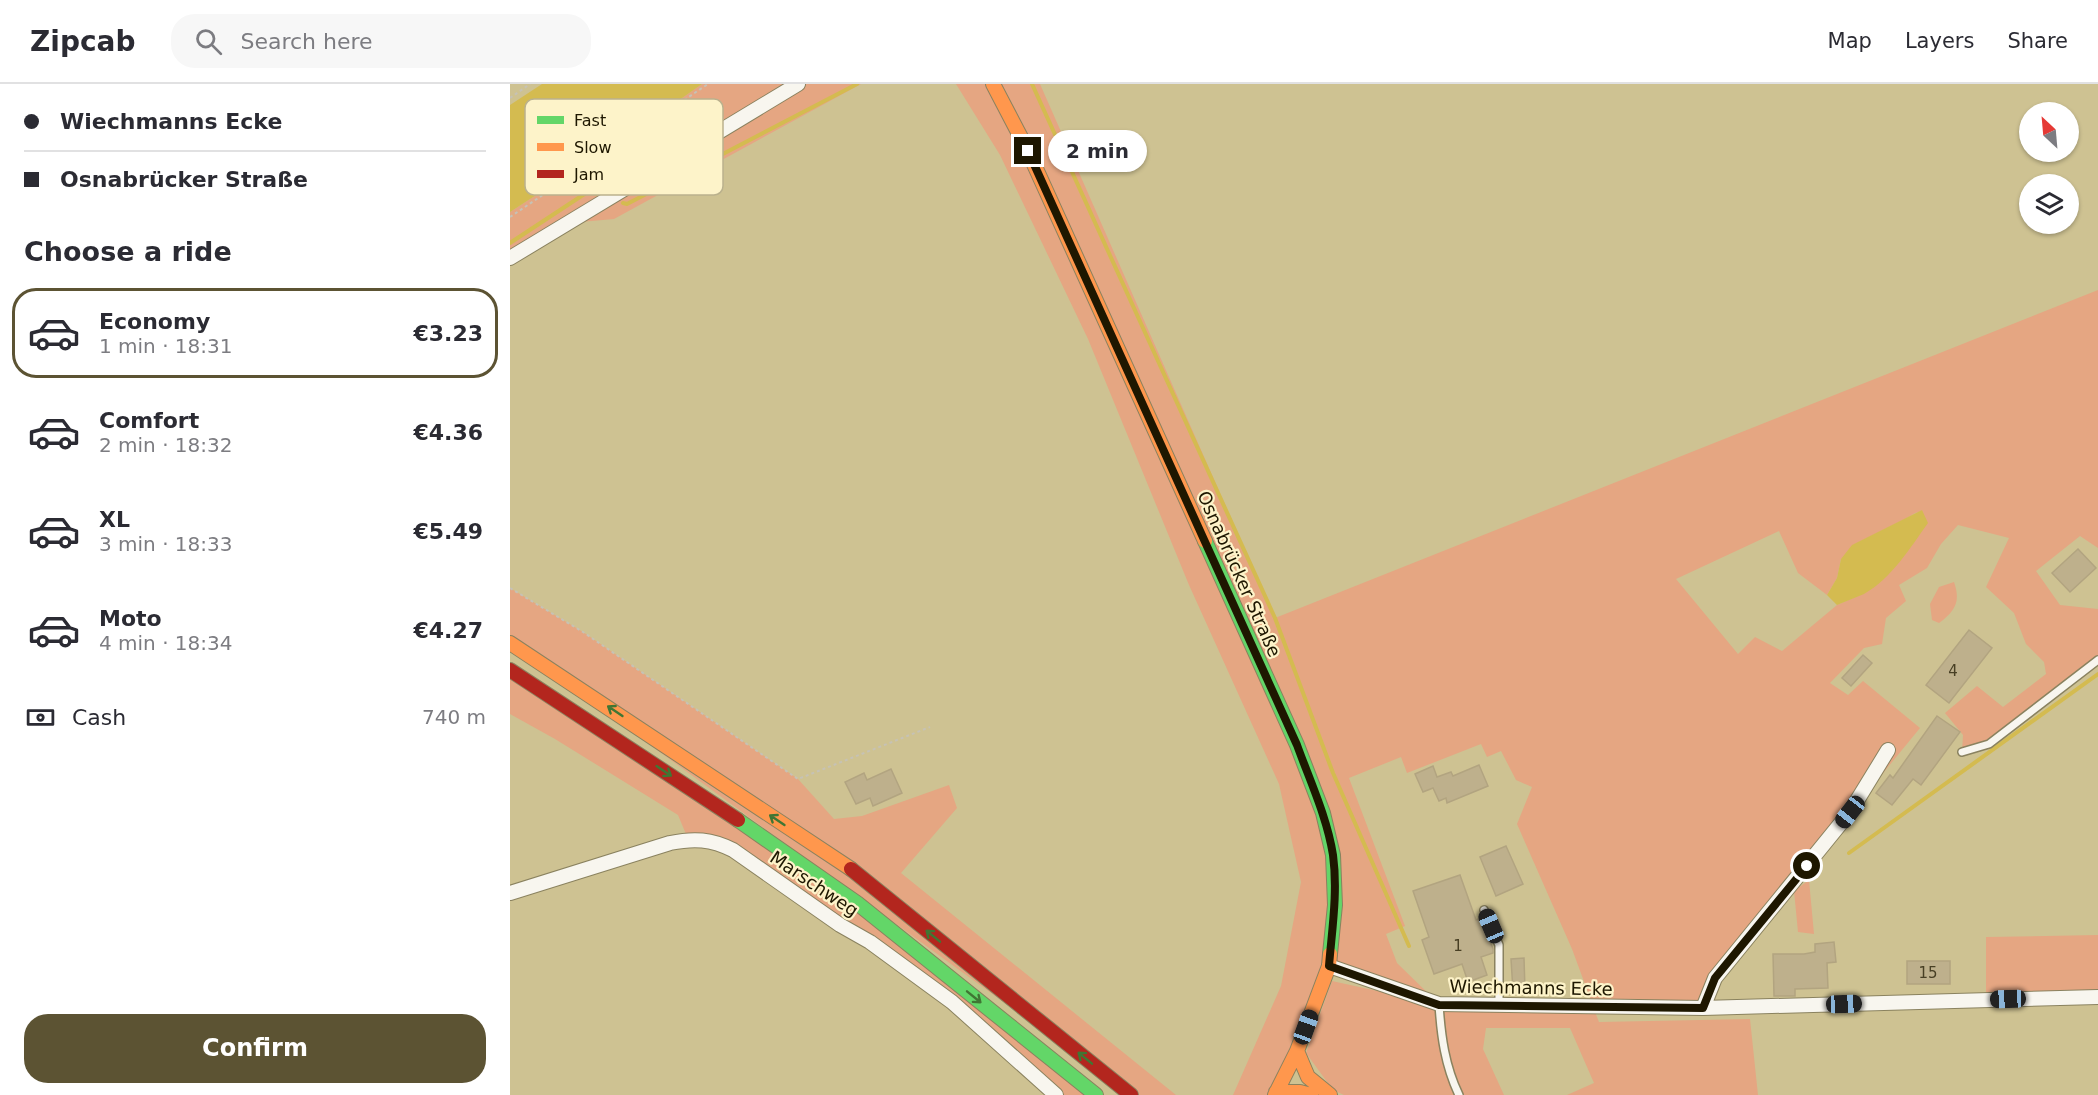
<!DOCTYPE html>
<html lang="en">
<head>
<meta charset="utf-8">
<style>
	body { margin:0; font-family:"DejaVu Sans",sans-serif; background:#f7f7f7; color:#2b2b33; height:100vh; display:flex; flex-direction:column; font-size:22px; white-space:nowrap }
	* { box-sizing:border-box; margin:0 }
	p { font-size:20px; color:#7c7c81 }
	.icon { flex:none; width:33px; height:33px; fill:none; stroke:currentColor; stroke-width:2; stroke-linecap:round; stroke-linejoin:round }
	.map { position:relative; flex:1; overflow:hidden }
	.details { display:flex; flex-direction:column; background:#fff; width:510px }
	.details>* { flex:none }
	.top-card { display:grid; align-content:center; height:132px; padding:0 24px; background:#fff }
	.needle { width:39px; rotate:334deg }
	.tools { position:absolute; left:1509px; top:18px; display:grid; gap:12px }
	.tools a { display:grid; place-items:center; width:60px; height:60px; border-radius:50%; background:#fff; box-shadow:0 2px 4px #0004; font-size:30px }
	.end { position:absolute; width:27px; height:27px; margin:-14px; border:8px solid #1e1700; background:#fff; box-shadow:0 0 0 3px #fff }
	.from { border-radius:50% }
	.bubble { position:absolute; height:42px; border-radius:21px; background:#fff; box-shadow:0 2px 4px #0004; font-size:20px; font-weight:700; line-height:42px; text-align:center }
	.car { position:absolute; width:18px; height:36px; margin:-18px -9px; border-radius:8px; box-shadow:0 0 4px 2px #0007; background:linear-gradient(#222 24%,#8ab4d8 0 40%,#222 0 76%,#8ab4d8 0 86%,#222 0) }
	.top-card b { display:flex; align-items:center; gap:21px; height:57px; font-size:22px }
	.top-card b+b { border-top:2px solid #e1e1e2 }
	.top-card i { width:15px; height:15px; background:#2b2b33 }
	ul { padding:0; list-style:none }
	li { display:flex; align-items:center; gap:18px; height:90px; margin:0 12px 9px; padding:0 12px; border:3px solid transparent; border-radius:24px }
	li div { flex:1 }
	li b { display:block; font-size:22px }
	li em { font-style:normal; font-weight:700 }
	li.selected { border-color:#5c5333 }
	li>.icon { width:54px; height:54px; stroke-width:1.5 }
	h2 { padding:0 24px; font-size:27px; line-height:72px }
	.pay { display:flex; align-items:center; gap:15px; height:66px; padding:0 24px; font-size:22px }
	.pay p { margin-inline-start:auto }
	.action { display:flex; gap:12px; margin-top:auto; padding:12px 24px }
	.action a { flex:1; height:69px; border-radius:24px; background:#5c5333; color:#fff; font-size:24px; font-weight:700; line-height:69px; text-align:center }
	header { display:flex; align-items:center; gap:36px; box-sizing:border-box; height:84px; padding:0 30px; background:#fff; border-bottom:2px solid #e1e1e2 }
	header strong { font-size:28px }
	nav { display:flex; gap:33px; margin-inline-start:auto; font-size:21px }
	.search { width:420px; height:54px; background:#f7f7f7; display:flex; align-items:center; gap:15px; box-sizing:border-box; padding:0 21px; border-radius:24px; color:#7c7c81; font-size:22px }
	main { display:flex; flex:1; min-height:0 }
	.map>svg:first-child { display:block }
</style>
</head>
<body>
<header>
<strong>Zipcab</strong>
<div class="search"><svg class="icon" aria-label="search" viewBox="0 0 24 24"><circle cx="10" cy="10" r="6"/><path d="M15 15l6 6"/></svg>Search here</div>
<nav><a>Map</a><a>Layers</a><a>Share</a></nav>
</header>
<main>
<section class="details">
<div class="top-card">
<b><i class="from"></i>Wiechmanns Ecke</b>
<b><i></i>Osnabrücker Straße</b>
</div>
<h2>Choose a ride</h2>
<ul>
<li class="selected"><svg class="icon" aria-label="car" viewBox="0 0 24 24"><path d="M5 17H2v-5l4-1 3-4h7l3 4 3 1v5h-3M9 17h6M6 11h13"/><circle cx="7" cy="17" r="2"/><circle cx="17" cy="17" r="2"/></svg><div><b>Economy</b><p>1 min · 18:31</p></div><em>€3.23</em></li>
<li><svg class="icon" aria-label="car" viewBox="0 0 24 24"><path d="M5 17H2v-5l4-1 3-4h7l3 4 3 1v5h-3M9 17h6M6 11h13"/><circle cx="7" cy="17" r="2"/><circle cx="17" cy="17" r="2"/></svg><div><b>Comfort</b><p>2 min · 18:32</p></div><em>€4.36</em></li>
<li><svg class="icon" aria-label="car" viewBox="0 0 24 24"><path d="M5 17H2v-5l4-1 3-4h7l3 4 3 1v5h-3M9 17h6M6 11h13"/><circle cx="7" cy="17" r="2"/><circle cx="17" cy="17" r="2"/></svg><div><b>XL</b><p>3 min · 18:33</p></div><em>€5.49</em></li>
<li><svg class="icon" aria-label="car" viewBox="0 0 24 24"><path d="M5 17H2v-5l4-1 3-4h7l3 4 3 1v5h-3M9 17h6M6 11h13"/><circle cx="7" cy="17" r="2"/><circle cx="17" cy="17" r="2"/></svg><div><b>Moto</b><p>4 min · 18:34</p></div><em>€4.27</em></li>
</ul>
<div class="pay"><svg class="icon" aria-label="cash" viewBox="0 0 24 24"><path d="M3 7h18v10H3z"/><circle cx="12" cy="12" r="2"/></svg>Cash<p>740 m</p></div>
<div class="action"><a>Confirm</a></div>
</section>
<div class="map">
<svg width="1588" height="1011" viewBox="0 0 1588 1011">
	<rect width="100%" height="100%" fill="#cec292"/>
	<path fill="#e5a682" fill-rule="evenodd" d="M192,0h159l-247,135 -45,4 -59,35v-46l128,-83z
		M446,0h84l235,534 823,-328v258l-18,-12 -44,35 24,34 38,4v51l-109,84 -27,8 1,-17 -18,-22 32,-27 26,21 43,-33 -2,-12 -18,-18 -12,-31 -28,-26 23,-49 -51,-13 -17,19 -14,24 -28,17 7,16 -20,17 -4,26 -18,4 -34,35 18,12 15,-14 57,47 -205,250 -12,30 -110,-1 6,15 151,-3 8,76h-191l27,-12 -24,-55h-84l-3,21 21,46h-160l-11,-5 -27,-37 26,-72 100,22 -103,-37 -54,129h-42l48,-109 20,-104 -22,-98 -90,-199 -101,-246 -88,-184zM1412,427l-57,82 -28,12 -55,46 -27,-14 -17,17 -62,-75 103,-48 19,42 29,22 10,-17 4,-19 74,-46zM971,660l6,13 14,-6 15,29 16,7 -15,37 55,125 21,57 -154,-2 -42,-41 -11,-29 19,-8 -56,-148 52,-21 6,16z
		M1444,498c7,20 1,29 -15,41l-7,-3 -2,-16 9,-17z
		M0,504l73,44 215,147 36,40 28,-3 87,-31 8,23 -56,65 275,222h-45l-621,-452z
		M0,586l201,132 385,293h-40l-104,-93 -219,-152 -45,-11 -10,-24 -123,-76 -45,-25z
		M1299,796l5,54 -16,-2 -4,-41z
		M1588,851v56l-112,4v-58z"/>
	<path fill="#d4bb50" d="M32,0h160l-64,45 -128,83v-107z
		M1412,426l6,13c-18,25 -36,55 -64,71 -9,4 -18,7 -27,11l-10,-10 10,-17 4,-19 11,-14z"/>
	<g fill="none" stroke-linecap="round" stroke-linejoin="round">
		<path stroke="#d4bb50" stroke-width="4" d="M522,0l243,534 58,155 76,173
			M113,119l4,1 230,-120
			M0,159l79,-52 7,3
			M1339,769l249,-179"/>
	</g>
	<path fill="#beb08c" stroke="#b2a480" stroke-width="1.5" d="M1568,465l18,19 -26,24 -18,-19z
		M1459,546l23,18 -43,55 -23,-18z
		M1353,571l9,8 -21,23 -9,-8z
		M1427,632l23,16 -39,53 -8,-6 -21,26 -16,-12 14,-18 3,3z
		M969,681l9,21 -41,17 -1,-5 -7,3 -6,-13 -10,4 -8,-18 18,-8 4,11 14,-5 2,4z
		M381,685l11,24 -29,13 -3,-8 -14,6 -11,-22 19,-9 3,7z
		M996,762l17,38 -27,12 -16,-39z
		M950,791l16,45 5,-2 12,31v4l-12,4 6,18 -19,7 -6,-18 -28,10 -12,-34 7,-3 -16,-46z
		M1324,858l2,20 -9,1 1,25 -33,1v7h-21l-1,-42h31l11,-2v-8z
		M1014,874l1,32 -12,1 -2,-32z
		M1397,877h43v23h-43z"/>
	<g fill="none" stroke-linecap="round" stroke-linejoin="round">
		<defs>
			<path id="lane" d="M1452,668l27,-8 109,-84
				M974,826l15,35v60
				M929,920c2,32 6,62 20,91"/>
			<path id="street" d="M0,174l288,-174
				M0,809l160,-50c24,-5 41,-4 63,7l107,75 30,17 82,60 104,93
				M819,882l110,38 264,4 395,-11
				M1193,924l12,-30 135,-166 38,-62"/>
			<path id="fast" d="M695,457l92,204 26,68 10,42 2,50 -5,49
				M228,736l119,83 239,192"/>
			<path id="slow" d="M483,0l35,67 177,390
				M0,559l341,226
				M787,967l11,26 22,18
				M766,1008h24l11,3
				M765,1011l22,-44 32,-85 1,-12"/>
			<path id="jam" d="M0,586l228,150
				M341,785l280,226"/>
		</defs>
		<use href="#lane" stroke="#8a825f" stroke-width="10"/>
		<use href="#street" stroke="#8a825f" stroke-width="16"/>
		<use href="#fast" stroke="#8a825f" stroke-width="16"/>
		<use href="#slow" stroke="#8a825f" stroke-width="16"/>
		<use href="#jam" stroke="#8a825f" stroke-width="16"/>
		<path stroke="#c6c2b5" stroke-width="2" stroke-dasharray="3 3" stroke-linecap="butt" d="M0,14l20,-14
			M154,31l17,25
			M0,133l198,-133
			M0,504l73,44 215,147 132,-52"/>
		<use href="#lane" stroke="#f8f6ef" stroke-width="7"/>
		<use href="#street" stroke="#f8f6ef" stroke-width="14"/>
		<use href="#fast" stroke="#63d668" stroke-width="14"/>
		<use href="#slow" stroke="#ff974d" stroke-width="14"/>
		<use href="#jam" stroke="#b3261e" stroke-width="14"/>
	</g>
	<defs><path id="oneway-shaft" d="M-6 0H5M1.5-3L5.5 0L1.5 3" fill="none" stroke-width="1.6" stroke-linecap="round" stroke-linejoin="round" transform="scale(1.5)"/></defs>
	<g stroke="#407634">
		<use href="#oneway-shaft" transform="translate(105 627) rotate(-146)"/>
		<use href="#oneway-shaft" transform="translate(154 687) rotate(34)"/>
		<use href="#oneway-shaft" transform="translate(267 736) rotate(-146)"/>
		<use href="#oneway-shaft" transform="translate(423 852) rotate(-141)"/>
		<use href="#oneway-shaft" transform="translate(464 913) rotate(39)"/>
		<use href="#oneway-shaft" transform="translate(575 974) rotate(-141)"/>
	</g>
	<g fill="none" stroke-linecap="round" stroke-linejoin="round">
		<path stroke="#1e1700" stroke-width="8" d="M518,67l269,594c13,36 30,72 36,110 5,37 -1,74 -4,111l110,39 264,3 12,-30 92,-112"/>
	</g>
	<g text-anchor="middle" stroke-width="4.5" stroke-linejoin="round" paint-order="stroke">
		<g font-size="15" fill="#483f24">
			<text x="1443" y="592">4</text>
			<text x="948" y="867">1</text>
			<text x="1418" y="894">15</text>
		</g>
		<g font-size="18" fill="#1e1700" stroke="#fdf3c9">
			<text transform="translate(729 490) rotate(66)" y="6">Osnabrücker Straße</text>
			<text transform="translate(304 800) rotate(34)" y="6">Marschweg</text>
			<text transform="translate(1021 904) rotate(1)" y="6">Wiechmanns Ecke</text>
		</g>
	</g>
	<rect x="15" y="15" width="198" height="96" rx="9" fill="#fdf3c9" stroke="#bab18d" stroke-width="1.5"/>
	<rect x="27" y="32" width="27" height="8" fill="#63d668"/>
	<rect x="27" y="59" width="27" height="8" fill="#ff974d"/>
	<rect x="27" y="86" width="27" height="8" fill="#b3261e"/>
	<g font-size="16" fill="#1e1700">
		<text x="64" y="42">Fast</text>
		<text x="64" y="69">Slow</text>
		<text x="64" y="96">Jam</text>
	</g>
</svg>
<div class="tools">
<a><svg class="needle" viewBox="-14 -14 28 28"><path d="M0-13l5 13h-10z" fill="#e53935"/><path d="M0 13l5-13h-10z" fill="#7c7c81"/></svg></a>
<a><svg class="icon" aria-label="layers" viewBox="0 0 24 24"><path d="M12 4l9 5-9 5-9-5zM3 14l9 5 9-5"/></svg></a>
</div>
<i class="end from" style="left:1297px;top:782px"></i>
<i class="end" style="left:518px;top:67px"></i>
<div class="bubble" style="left:538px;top:46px;width:99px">2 min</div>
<i class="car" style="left:1340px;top:728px;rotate:218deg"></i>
<i class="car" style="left:981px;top:842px;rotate:337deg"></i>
<i class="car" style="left:1498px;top:915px;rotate:268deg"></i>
<i class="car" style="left:1334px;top:920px;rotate:88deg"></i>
<i class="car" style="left:796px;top:943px;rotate:20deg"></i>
</div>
</main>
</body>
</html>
